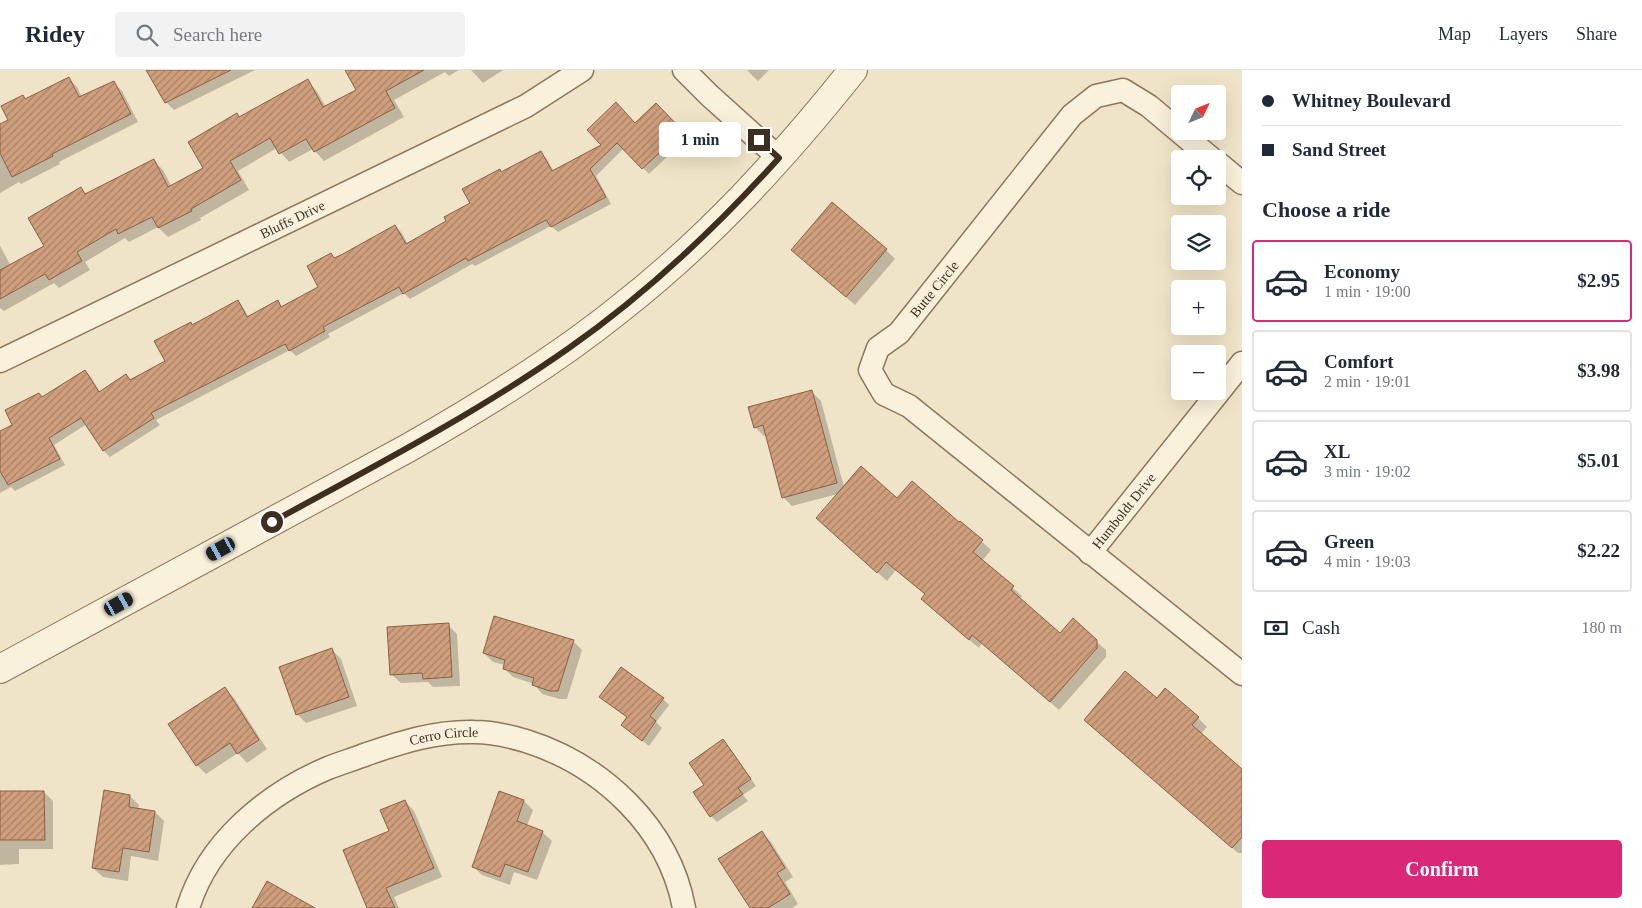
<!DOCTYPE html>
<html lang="en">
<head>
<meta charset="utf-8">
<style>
	body { margin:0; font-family:Georgia,serif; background:#f2f2f3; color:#1f2937; height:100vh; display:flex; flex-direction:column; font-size:19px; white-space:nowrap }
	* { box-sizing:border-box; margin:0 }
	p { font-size:16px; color:#747a83 }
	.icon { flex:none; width:28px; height:28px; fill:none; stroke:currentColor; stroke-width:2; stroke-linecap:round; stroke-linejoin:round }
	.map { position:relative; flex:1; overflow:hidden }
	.drawer { display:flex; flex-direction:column; background:#fff; width:400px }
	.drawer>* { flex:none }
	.top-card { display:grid; align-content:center; height:110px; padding:0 20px; background:#fff }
	.needle { width:32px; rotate:47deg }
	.controls { position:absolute; left:1171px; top:15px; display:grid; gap:10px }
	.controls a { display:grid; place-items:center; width:55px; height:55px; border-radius:5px; background:#fff; box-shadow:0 5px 20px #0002; font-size:25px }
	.end { position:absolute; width:22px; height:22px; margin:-11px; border:6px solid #3d2e20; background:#fff; box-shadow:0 0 0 2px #fff }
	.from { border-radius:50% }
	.bubble { position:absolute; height:35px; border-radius:5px; background:#fff; box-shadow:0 5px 20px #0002; font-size:16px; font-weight:800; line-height:35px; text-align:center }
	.car { position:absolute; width:15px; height:30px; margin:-15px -8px; border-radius:6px; box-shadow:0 0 4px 1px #0007; background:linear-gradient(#222 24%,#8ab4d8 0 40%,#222 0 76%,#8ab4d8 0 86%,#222 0) }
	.top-card b { display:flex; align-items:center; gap:18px; height:48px; font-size:19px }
	.top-card b+b { border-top:1px solid #e0e1e3 }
	.top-card i { width:12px; height:12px; background:#1f2937 }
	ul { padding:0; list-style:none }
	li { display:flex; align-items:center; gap:15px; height:82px; margin:0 10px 8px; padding:0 10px; border:2px solid #e0e1e3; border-radius:5px }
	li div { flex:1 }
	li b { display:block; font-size:19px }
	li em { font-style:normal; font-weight:800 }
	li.current { border-color:#db2777 }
	li>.icon { width:45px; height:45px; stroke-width:1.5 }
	h2 { padding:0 20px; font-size:22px; line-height:60px }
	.pay { display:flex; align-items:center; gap:12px; height:55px; padding:0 20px; font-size:19px }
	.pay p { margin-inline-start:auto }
	.action { display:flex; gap:10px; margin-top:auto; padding:10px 20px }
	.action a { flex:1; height:58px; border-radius:5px; background:#db2777; color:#fff; font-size:20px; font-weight:800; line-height:58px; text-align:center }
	header { display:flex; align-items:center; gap:30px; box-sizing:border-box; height:70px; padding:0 25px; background:#fff; border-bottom:1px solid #e0e1e3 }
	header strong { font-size:24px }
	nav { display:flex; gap:28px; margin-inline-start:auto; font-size:18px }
	.search { width:350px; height:45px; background:#f2f2f3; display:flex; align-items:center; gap:12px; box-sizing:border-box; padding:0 18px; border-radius:5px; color:#747a83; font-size:19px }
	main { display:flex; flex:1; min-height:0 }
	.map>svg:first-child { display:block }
</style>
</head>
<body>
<header>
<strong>Ridey</strong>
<div class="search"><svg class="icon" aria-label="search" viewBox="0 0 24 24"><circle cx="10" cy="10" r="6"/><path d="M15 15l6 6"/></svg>Search here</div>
<nav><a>Map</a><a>Layers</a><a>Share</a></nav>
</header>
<main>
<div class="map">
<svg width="1242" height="838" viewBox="0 0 1242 838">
	<defs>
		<pattern id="building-hatch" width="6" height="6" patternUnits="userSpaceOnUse" patternTransform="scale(1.25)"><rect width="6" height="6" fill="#cf9f7d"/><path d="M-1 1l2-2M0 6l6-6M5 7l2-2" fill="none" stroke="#a98266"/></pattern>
	</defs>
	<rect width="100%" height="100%" fill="#f0e4c8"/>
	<path fill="#0003" d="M147,0h108l-81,40 -8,-8z
		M347,0h112l-10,6 -4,-4 -51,28 10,17 -80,44 -11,-12 -24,13 -12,-14 -39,23 11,19 -49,28 1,2 -33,17 -10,-10 -29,15 -4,-4 -40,24 5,8 -31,18 -5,-5 -50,28 -4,-3v-62l11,20 35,-20 35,-57 6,6 67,-34 9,9 9,17 32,-19 36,-50 67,-37 9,9 10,17 32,-17z
		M471,0h32l-20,13z
		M747,0h22l-11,11z
		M69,9l8,8 5,10 32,-14 8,8 16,31 -79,40 1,2 -39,20 -2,-2 -19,11v-47z
		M656,34l32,33 -39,37 -25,-26 -28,28 15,28 -53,28 -7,-6 -76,40 -3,-2 -62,35 -6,-6 -76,41 2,3 -34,19 -6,-6 -134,70 4,5 -50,32 -6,-6 -17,-27 -33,21 11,20 -50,26 -4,-4 -11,6v-61l14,-7 29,-27 42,-27 6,6 9,15 26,-17 5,5 36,-18 24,-39 2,3 44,-25 6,6 6,11 29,-16 5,5 37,-19 11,-34 4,5 60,-33 6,6 7,12 40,-22 23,-19 31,-30 39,-20 6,6 7,13 49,-26 32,-22z
		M886,180l9,9 -40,46 -53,-46z
		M812,322l9,9 23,86 53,13 62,24 2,-1 30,27 -9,11 40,35 -2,3 40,35 36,7 10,9v7l-47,53 -77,-67 -3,5 -48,-40 -9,-9 4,-4 -30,-25 -9,11 -61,-54 -9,-9 21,-24 -46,12 -9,-9 -16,-62 -3,1 -9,-9z
		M448,555l9,9 3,52 -27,1 -5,-5 -27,1 -10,-9z
		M573,571l9,9 -15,49h-7l-18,-5 -8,-10 -21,-7 -9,-9 1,-3 -12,-3 -9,-9z
		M332,580l9,9 16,47 -51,17 -9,-9z
		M225,619l9,9 33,51 -20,14 -9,-10 -32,21 -9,-9z
		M600,627l63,2 6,6 -13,17 6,6 -13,18 -26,-21 5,-7z
		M1157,630l41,18 9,9 -6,7 41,37v82h-4l-153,-133z
		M723,671l6,6 27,39 -13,9 5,6 -31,21 -6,-6 -5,-31z
		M44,722l9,9v48h-34v15l-19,1v-72z
		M500,722l24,9 9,9 -6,16 15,6 10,9 -15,39 -23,-8 -4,13 -28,-10 -9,-9z
		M130,726l9,9 -1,4 17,3 9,9 -6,40 -27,-5 -3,25 -25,-4 -10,-9z
		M405,731l9,10 28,66 -48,20 5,11h-31l23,-77z
		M762,763l9,9 22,35 -8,5 13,22 -6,4h-41z"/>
	<path fill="url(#building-hatch)" stroke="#8d5f41" d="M146,0h85l-66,33z
		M345,0h79l-38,21 9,17 -81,44 -8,-13 -27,15 -9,-16 -40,23 11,19 -50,29 1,2 -34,17 -6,-11 -34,17 -2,-5 -39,23 5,9 -33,19 -4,-6 -45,25v-29l44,-24 -16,-28 53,-31 4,7 69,-35 14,28 35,-19 -15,-26 49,-29 2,4 69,-38 15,28 33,-17z
		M69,7l10,20 35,-16 17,33 -79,40 1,2 -41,21 -12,-24v-29l8,-4 -7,-14 22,-11 2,4z
		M616,32l19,21 21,-20 27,28 -41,38 -25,-26 -27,26 16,28 -55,30 -5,-7 -78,41 -2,-3 -63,36 -4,-7 -76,40 2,4 -36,20 -4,-7 -134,69 3,5 -51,33 -22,-33 -32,20 11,21 -52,26 -8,-14v-40l12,-6 -7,-15 34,-17 3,4 43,-27 14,22 27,-18 4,6 35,-19 -11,-20 37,-19 1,3 46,-25 9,17 31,-17 3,7 37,-20 -11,-21 24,-13 3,5 7,-3 54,-30 11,19 40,-23 -2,-4 26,-14 -8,-14 38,-20 1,3 40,-21 11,20 49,-26 -14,-15z
		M832,132l55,47 -41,48 -55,-47z
		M812,320l25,93 -55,15 -19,-73 -9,3 -6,-21z
		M861,396l36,32 15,-17 47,41 1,-1 23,19 -10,12 41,34 -3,4 49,43 13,-15 24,22v8l-47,54 -78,-67 -3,5 -48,-41 4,-5 -39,-32 -9,11 -61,-55z
		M494,546l80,24 -16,51h-8l-18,-6 2,-7 -31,-9 2,-9 -22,-7z
		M449,553l3,54 -29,2 -1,-6 -32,2 -3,-48z
		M332,578l17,49 -53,18 -17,-48z
		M621,597l43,31 -14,18 6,5 -14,20 -21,-16 6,-8 -28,-20z
		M1125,601l32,27 8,-10 34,29 -7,8 50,44v68l-10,11 -148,-128z
		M225,617l34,53 -22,14 -7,-11 -34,23 -28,-42z
		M723,669l28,40 -13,9 5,6 -33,23 -17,-25 11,-7 -15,-22z
		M104,720l26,5 -1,12 26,4 -6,41 -26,-4 -4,24 -27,-4z
		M0,721h44l1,49h-45z
		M499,721l25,9 -7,21 26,10 -15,41 -23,-8 -5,13 -28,-10z
		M405,730l29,68 -48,20 9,20h-28l-24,-58 46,-19 -9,-21z
		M762,761l23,37 -8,5 13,21 -22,14h-18l-32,-49z
		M267,811l48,27h-63z"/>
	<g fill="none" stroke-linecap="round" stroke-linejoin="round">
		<defs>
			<g id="minor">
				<path d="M684,0l25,25 70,63"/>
				<path d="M1212,89l-63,-53 -26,-16 -27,6 -24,19 -173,218 -21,15 -8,22 14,24 25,12 333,268"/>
				<path d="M1218,93l24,20"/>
				<path id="s1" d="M0,291l526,-255 56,-36"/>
				<path id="s2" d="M1090,483l152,-190"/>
				<path id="s3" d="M188,838c20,-66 79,-114 140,-140 13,-5 26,-9 39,-14 35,-12 69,-23 107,-22 17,0 35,4 52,9 76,24 143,86 158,167"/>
			</g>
			<path id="tertiary" d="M0,599l408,-221c72,-41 144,-85 209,-137 90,-70 165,-152 236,-241"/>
		</defs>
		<use href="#minor" stroke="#8d765c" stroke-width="25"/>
		<use href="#tertiary" stroke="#8d765c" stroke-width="30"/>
		<use href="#minor" stroke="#faf1dc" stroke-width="22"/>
		<use href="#tertiary" stroke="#faf1dc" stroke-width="28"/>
	</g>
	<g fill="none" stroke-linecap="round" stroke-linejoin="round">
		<path stroke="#3d2e20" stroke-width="6" d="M272,452c101,-55 203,-108 297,-174 77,-54 147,-120 210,-190l-20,-18"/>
	</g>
	<g text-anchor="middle" stroke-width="4.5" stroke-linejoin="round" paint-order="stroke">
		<g font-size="14" fill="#3d2e20" stroke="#f7eed8">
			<text dy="5" stroke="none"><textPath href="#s1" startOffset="325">Bluffs Drive</textPath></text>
			<text transform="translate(934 219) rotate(-51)" y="5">Butte Circle</text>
			<text dy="5" stroke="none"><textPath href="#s2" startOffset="54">Humboldt Drive</textPath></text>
			<text dy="5" stroke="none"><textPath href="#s3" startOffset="325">Cerro Circle</textPath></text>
		</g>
	</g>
</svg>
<div class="controls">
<a><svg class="needle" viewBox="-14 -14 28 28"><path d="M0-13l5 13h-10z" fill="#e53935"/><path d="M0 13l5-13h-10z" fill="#747a83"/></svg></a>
<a><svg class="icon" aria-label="locate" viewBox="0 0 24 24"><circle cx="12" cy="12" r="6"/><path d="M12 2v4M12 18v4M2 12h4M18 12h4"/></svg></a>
<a><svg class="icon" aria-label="layers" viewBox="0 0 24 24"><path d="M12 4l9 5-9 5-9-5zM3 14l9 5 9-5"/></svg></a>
<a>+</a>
<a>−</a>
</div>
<i class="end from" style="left:272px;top:452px"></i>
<i class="end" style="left:759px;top:70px"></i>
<div class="bubble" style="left:659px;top:52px;width:82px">1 min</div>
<i class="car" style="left:221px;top:479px;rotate:241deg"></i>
<i class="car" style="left:119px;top:534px;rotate:61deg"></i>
</div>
<section class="drawer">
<div class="top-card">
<b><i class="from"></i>Whitney Boulevard</b>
<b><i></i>Sand Street</b>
</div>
<h2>Choose a ride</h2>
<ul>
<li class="current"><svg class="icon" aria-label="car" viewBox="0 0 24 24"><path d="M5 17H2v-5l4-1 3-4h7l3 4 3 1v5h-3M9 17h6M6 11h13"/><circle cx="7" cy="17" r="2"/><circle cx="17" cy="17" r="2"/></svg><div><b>Economy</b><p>1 min · 19:00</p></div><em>$2.95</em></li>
<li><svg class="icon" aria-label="car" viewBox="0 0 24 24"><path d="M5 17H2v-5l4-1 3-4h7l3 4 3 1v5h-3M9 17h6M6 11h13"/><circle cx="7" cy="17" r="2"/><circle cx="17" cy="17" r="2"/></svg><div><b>Comfort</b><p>2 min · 19:01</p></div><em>$3.98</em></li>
<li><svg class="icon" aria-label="car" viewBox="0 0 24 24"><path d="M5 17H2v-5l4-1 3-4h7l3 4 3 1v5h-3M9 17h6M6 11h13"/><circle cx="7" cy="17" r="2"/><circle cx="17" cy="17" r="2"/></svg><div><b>XL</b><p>3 min · 19:02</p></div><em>$5.01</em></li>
<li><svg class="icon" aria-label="car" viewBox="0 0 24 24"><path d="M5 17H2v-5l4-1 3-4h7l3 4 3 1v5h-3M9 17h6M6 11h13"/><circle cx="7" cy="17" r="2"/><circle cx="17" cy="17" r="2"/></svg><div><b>Green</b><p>4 min · 19:03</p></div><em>$2.22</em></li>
</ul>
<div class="pay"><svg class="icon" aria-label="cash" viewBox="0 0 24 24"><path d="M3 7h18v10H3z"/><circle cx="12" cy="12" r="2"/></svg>Cash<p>180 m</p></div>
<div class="action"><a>Confirm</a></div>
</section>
</main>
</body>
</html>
